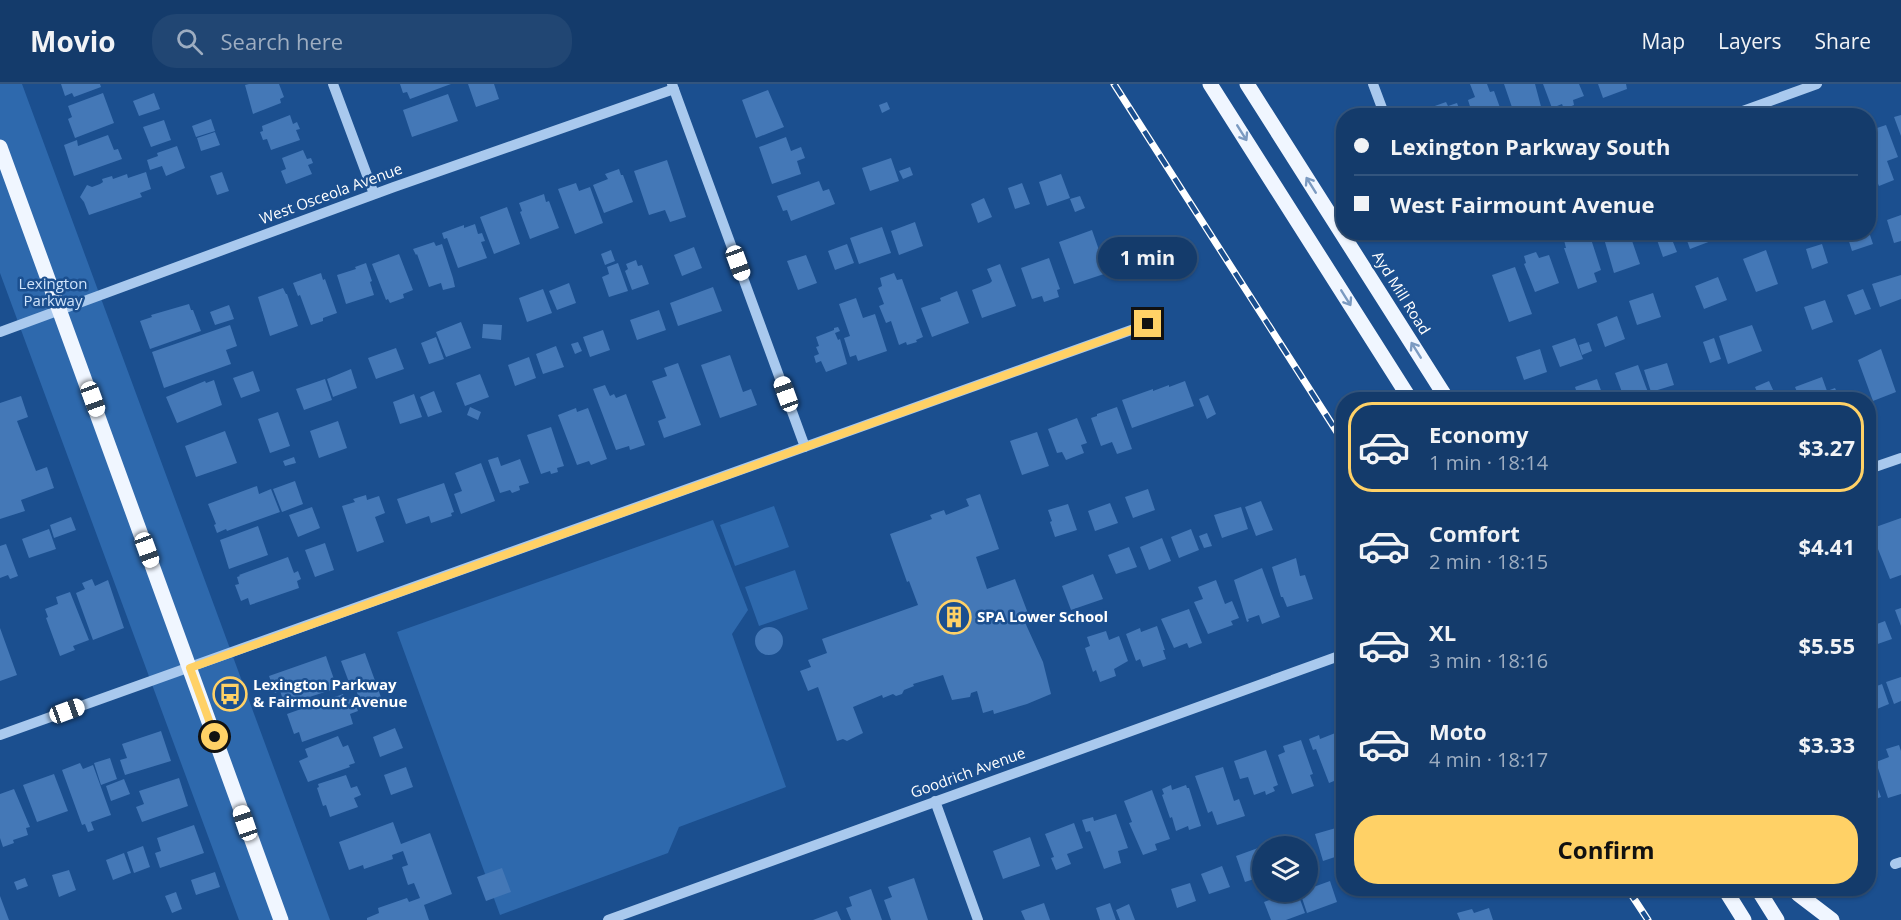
<!DOCTYPE html>
<html lang="en">
<head>
<meta charset="utf-8">
<style>
	body { margin:0; font-family:"Open Sans",sans-serif; background:#214673; color:#f1f3f6; height:100vh; display:flex; flex-direction:column; font-size:22px; white-space:nowrap }
	* { box-sizing:border-box; margin:0 }
	p { font-size:20px; color:#9dadc1 }
	.icon { flex:none; width:33px; height:33px; fill:none; stroke:currentColor; stroke-width:2; stroke-linecap:round; stroke-linejoin:round }
	.map { position:relative; flex:1; overflow:hidden }
	.side { position:absolute; left:1336px; top:308px; width:540px; height:504px; display:flex; flex-direction:column; background:#143b6b; border-radius:24px; box-shadow:0 2px 4px #0004,0 0 0 2px #33557e }
	.side>* { flex:none }
	.banner { position:absolute; left:1336px; top:24px; width:540px; height:132px; border-radius:24px; box-shadow:0 2px 4px #0004,0 0 0 2px #33557e; display:grid; align-content:center; height:132px; padding:0 18px; background:#143b6b }
	.buttons { position:absolute; left:1252px; top:752px; display:grid; gap:12px }
	.buttons a { display:grid; place-items:center; width:66px; height:66px; border-radius:50%; background:#143b6b; box-shadow:0 2px 4px #0004,0 0 0 2px #33557e; font-size:30px }
	.end { position:absolute; width:27px; height:27px; margin:-14px; border:8px solid #ffd166; background:#111; box-shadow:0 0 0 3px #111 }
	.from { border-radius:50% }
	.bubble { position:absolute; height:42px; border-radius:21px; background:#143b6b; box-shadow:0 2px 4px #0004,0 0 0 2px #33557e; font-size:20px; font-weight:700; line-height:42px; text-align:center }
	.car { position:absolute; width:18px; height:36px; margin:-18px -9px; border-radius:8px; box-shadow:0 0 4px 2px #0007; background:linear-gradient(#fff 24%,#345 0 40%,#fff 0 76%,#345 0 86%,#fff 0) }
	.banner b { display:flex; align-items:center; gap:21px; height:57px; font-size:22px }
	.banner b+b { border-top:2px solid #33557e }
	.banner i { width:15px; height:15px; background:#f1f3f6 }
	ul { padding:10px 0 0; list-style:none }
	li { display:flex; align-items:center; gap:18px; height:90px; margin:0 12px 9px; padding:0 6px; border:3px solid transparent; border-radius:24px }
	li div { flex:1 }
	li b { display:block; font-size:22px }
	li em { font-style:normal; font-weight:700 }
	li.active { border-color:#ffd166 }
	li>.icon { width:54px; height:54px; stroke-width:1.5 }
	.cta { display:flex; gap:12px; margin-top:auto; padding:12px 18px }
	.cta a { flex:1; height:69px; border-radius:24px; background:#ffd166; color:#111; font-size:24px; font-weight:700; line-height:69px; text-align:center }
	header { display:flex; align-items:center; gap:36px; box-sizing:border-box; height:84px; padding:0 30px; background:#143b6b; border-bottom:2px solid #33557e }
	header strong { font-size:28px }
	nav { display:flex; gap:33px; margin-inline-start:auto; font-size:21px }
	.search { width:420px; height:54px; background:#214673; display:flex; align-items:center; gap:15px; box-sizing:border-box; padding:0 21px; border-radius:24px; color:#9dadc1; font-size:22px }
	.map>svg:first-child { display:block }
</style>
</head>
<body>
<header>
<strong>Movio</strong>
<div class="search"><svg class="icon" aria-label="search" viewBox="0 0 24 24"><circle cx="10" cy="10" r="6"/><path d="M15 15l6 6"/></svg>Search here</div>
<nav><a>Map</a><a>Layers</a><a>Share</a></nav>
</header>
<div class="map">
<svg width="1901" height="836" viewBox="0 0 1901 836">
	<rect width="100%" height="100%" fill="#1b4f8f"/>
	<path fill="#2e69ad" d="M0,0h22l308,836h-91l-239,-647z
		M774,422l15,41 -54,19 -15,-41z
		M713,436l35,90 -16,24 54,153 -107,40 -11,26 -168,62 -103,-283z
		M795,486l13,39 -49,17 -14,-39z"/>
	<path fill="#4478b7" d="M61,0h39l1,3 -27,10 -2,-4 -7,3z
		M249,0h30l5,13 -4,2 1,4 -28,11 -8,-29z
		M400,0h51l-41,15 -3,-7 -4,1z
		M468,0h26l5,15 -23,8z
		M1470,0h17l3,8 4,-1 9,25h-30l-5,-16 7,-3z
		M1504,0h31l8,30 -6,2h-22z
		M1543,0h36l5,12 -11,4 1,5 -10,4 -2,-5 -10,4z
		M1598,0h28l1,5 -24,9z
		M768,6l16,37 -28,11 -14,-38z
		M103,9l11,30 -39,15 -7,-19 4,-2 -4,-11z
		M154,9l6,16 -21,7 -6,-15z
		M448,10l10,27 -46,16 -9,-27z
		M887,18l3,7 -8,4 -3,-8z
		M1446,18l2,4 9,-3 5,13h-30l-1,-4 3,-1 -2,-4z
		M290,31l3,9 4,-2 3,7 -4,1 4,10 -29,10 -4,-11 -4,1 -3,-8 3,-1 -1,-5z
		M1901,31v21l-7,-19z
		M211,35l4,12 -19,6 -4,-11z
		M164,36l7,20 -20,7 -8,-20z
		M1874,38l3,6 9,-3 12,32 -11,4 7,19 -15,6 -10,-23v-39z
		M215,48l5,13 -19,6 -4,-13z
		M108,51l6,15 4,-1 4,10 -48,17 -10,-31 13,-5 1,6z
		M786,53l5,14 10,-4 4,11 -8,3 4,13 -29,10 -13,-37z
		M177,62l8,22 -19,8 -4,-10 -12,4 -3,-10 11,-4 -1,-3z
		M303,66l4,9 4,-1 2,5 -5,2 4,9 -26,10 -5,-13 5,-2 -4,-11z
		M891,74l8,23 -29,10 -8,-23z
		M667,76l19,57 -16,5 -5,-12 -16,5 -15,-44z
		M910,83l3,8 -10,4 -4,-8z
		M619,85l2,6h2l10,27 -29,11 -11,-28 15,-6 -3,-5z
		M146,88l5,17 -11,4 2,4 -53,18 -5,-13 -4,-5 7,-12 5,2 8,-3 3,-2 -1,-3 10,-3 1,3 14,-5 1,4z
		M222,88l7,19 -12,4 -7,-19z
		M1061,90l9,24 -23,8 -8,-24z
		M819,97l4,10 6,-2 6,15 -44,17 -4,-11 -4,1 -6,-15z
		M576,99l3,8 11,-4 13,36 -28,11 -17,-45z
		M1022,99l8,21 -15,5 -7,-21z
		M544,110l2,8 3,-1 10,27 -29,11 -10,-27 2,-1 -3,-8z
		M1080,112l5,12 -10,4 -5,-13z
		M984,114l8,19 -14,6 -7,-19z
		M507,123l13,37 -26,10 -14,-37z
		M1901,131v26l-7,2 -7,-23z
		M915,138l8,24 -24,9 -8,-24z
		M475,140l3,10 4,-1 3,8 -4,1 6,16 -29,10 -11,-30 -3,1 -2,-6 22,-8v3z
		M882,143l9,26 -32,11 -9,-26z
		M1092,146l8,23 6,-3 7,21 -39,13 -15,-42z
		M1602,148h27l11,32 -26,9z
		M1643,148h26l8,20 -14,5 -6,-17 -3,1 -1,-3 -7,3z
		M1684,148h33l2,6 -29,11z
		M1846,148h23l4,12 -21,7z
		M1586,149l2,7 3,-1 10,31 -7,3 3,9 -19,7 -14,-41h2l-2,-8z
		M434,158l2,4 6,-2 11,34 2,9 -12,3 -2,-7 -12,4 -12,-33 -1,1 -3,-6z
		M847,160l7,19 -19,7 -7,-19z
		M1822,160l6,19 -16,6 -6,-20z
		M694,163l8,21 -20,8 -8,-21z
		M611,166l4,11 -10,4 -4,-11z
		M1766,166l12,34 -22,8 -13,-33z
		M1536,168l3,6 10,-3 10,28 -24,9 -11,-28 2,-1 -2,-7z
		M399,170l14,36 -10,4 1,4 -14,5 -2,-4 -2,1 -14,-36z
		M806,171l11,28 -19,7 -11,-29z
		M1049,174l11,31 -3,1 2,7 -15,5 -2,-6 -10,3 -11,-31z
		M636,176l2,6 4,-1 7,19 -17,6 -7,-19 3,-2 -2,-5z
		M366,179l6,18 -2,1 4,13 -28,9 -9,-29 19,-6 -1,-2z
		M618,179l10,28 -19,6 -7,-20 7,-3 -2,-7z
		M1000,180l16,42 -34,12 -10,-28 18,-7 2,-2 -5,-12z
		M1515,183l17,47 -23,8 -17,-47z
		M321,189l2,7 2,-1 12,34 -14,5v3l-12,4 -11,-30 -2,1 -5,-13z
		M894,189l3,7 5,-1 21,58 -7,3 1,2 -10,3 -1,-3 -7,3 -8,-24 -5,2 -7,-17 5,-2 -6,-16 4,-2 -2,-8z
		M1901,191v24l-21,8 -8,-23z
		M1718,193l9,23 -23,9 -9,-23z
		M569,199l7,20 -19,7 -8,-19z
		M713,203l9,24 -44,15 -8,-23z
		M283,204l3,6h1l11,32 -28,10 -12,-39z
		M543,205l9,24 -25,9 -8,-24z
		M1863,205l8,20 -16,6 -8,-20z
		M957,207l12,32 -37,14 -11,-29 20,-7 -1,-3z
		M1653,209l8,24 -24,8 -8,-24z
		M856,214l7,20 12,-4 12,37 -29,10 -2,-6 -6,2 -6,-19 6,-2 -11,-32z
		M1825,216l8,22 -21,8 -8,-23z
		M189,220l2,6h2l8,21 -51,18 -10,-28 12,-4 -1,-2z
		M229,221l5,14 -19,6 -5,-13z
		M659,226l7,20 -29,10 -7,-20z
		M1617,232l8,23 -20,8 -8,-23z
		M461,238l10,26 -25,9 -10,-25z
		M483,240l19,1 -1,15 -19,-2z
		M230,241l7,21 -11,4 5,14 -67,24 -12,-36z
		M1752,241l10,26 -34,13 -9,-28z
		M838,243l2,4 -5,2 3,7 2,-1 7,25 -21,8 -5,-11 -5,2 -2,-7 5,-2 -3,-7 3,-1 -3,-9 18,-7v-2z
		M603,246l7,20 -20,7 -7,-20z
		M436,253l8,22 -15,5 -8,-21z
		M1575,254l8,21 -23,8 -8,-21z
		M1714,254l7,21 -11,4 -7,-21z
		M578,258l4,9 -7,3 -4,-10z
		M1589,258l3,9 -10,4 -3,-10z
		M556,262l8,21 -21,7 -7,-20z
		M396,264l8,21 -28,10 -8,-21z
		M1540,265l7,23 -23,8 -8,-23z
		M1881,265l15,43 -23,9 -15,-41z
		M730,271l13,37 8,-3 6,16 -37,13 -19,-53z
		M529,273l7,21 -21,8 -7,-21z
		M678,279l23,62 -37,13 -6,-17 8,-3 -14,-37 15,-5 -3,-8z
		M1667,279l7,22 -23,7 -7,-22z
		M1638,281l8,22 5,12h-18l-2,-6 -8,2 -8,-22z
		M351,285l6,19 -24,9 -6,-18z
		M253,287l7,20 -19,7 -8,-20z
		M480,290l9,23 -24,9 -9,-23z
		M1822,293l5,14 8,-3 5,11h-40l-5,-12z
		M325,295l7,21 -28,10 -8,-21z
		M1597,295l7,20h-25l-4,-12z
		M214,296l8,25 -45,18 -11,-26 39,-16 1,2z
		M1185,297l9,25 -62,22 -10,-28 31,-11v2l16,-6v2z
		M1769,297l5,11 6,-2 2,6 4,-1 2,4h-28l-5,-12z
		M605,301l5,11 4,-2 2,4 10,-4 19,51 -15,5 -1,-4 -13,4 -23,-61z
		M434,307l8,21 -14,5 -8,-20z
		M414,310l8,23 -22,7 -7,-22z
		M1208,311l8,19 -9,5 -8,-20z
		M21,312l7,21 -11,4 19,50 11,-4 7,21 -33,12 4,11 -25,8v-116z
		M470,323l11,5 -3,8 -11,-5z
		M1117,323l15,42 -15,5 -5,-12 -11,4 -10,-28 6,-2v-2z
		M576,324l1,4 11,-4 19,51 -16,6 -2,-4 -12,4 -19,-50z
		M278,328l12,34 -20,7 -12,-34z
		M1077,334l10,25 -6,2 3,8 -18,7 -4,-8 -5,1 -9,-24z
		M338,337l9,27 -28,10 -9,-27z
		M551,343l13,39 -7,2 1,4 -7,2 -1,-3 -9,3 -14,-39z
		M225,347l12,32 -41,14 -11,-31z
		M1037,348l12,34 -27,9 -12,-34z
		M294,373l2,6 -11,3 -2,-5z
		M498,373l3,9 19,-7 9,24 -10,3 1,4 -8,3 -2,-3 -10,3 -12,-33z
		M481,379l14,38 -34,13 -7,-20 8,-3 -7,-18z
		M295,397l8,23 -21,8 -9,-23z
		M444,399l10,29 -3,1 1,3 -21,7 -2,-7 -23,8 -9,-25z
		M257,402l2,8 12,-5 9,23 -53,19 -1,-2 -9,4 -3,-8 2,-1 -8,-20z
		M1148,405l7,21 -22,8 -8,-21z
		M980,410l19,55 -23,8 11,32 28,-10 14,37 -6,2 20,44 8,32 -24,10 -33,10 -1,-4 -10,3 -6,-22 -6,2 -1,4 -18,3 -9,-25 -30,9 1,2 -10,4 -2,4 -6,2 -3,-2 -10,4 -1,-3 -29,12 10,26 -16,8 -4,-2 -6,2 -19,-54 -10,4 -8,-20 11,-4 -3,-7 19,-7 -5,-14 96,-34 -9,-24 -2,1 -17,-48 42,-15 -2,-4 14,-5 2,5 23,-9 -3,-7z
		M366,411l1,5 12,-4 6,17 -10,4 9,25 -27,10 -15,-46 13,-4 -2,-3z
		M1261,417l12,29 -17,6 -11,-29z
		M1110,419l8,20 -23,8 -7,-20z
		M1068,420l9,26 -22,7 -5,-15 2,-1 -4,-11z
		M312,423l8,21 -22,9 -9,-22z
		M1241,423l7,22 -26,9 -8,-23z
		M71,433l5,13 -22,8 -4,-13z
		M1901,434v57l-11,4 -20,-50z
		M258,442l10,29 -39,14 -9,-29z
		M49,445l7,20 -27,9 -7,-19z
		M1191,445l8,21 -20,8 -8,-21z
		M1207,449l5,13 -8,2 -5,-12z
		M1162,454l9,23 -22,9 -9,-23z
		M325,459l9,27 -19,7 -10,-27z
		M6,460l12,32 -8,3 -2,-4 -8,3v-32z
		M1129,463l8,20 -21,7 -8,-19z
		M288,473l6,16 4,-2 3,8 -4,2 2,7 -49,17 -2,-7 -7,3 -6,-16 4,-1 -2,-7 3,-1 -1,-1z
		M1296,474l4,18 5,-1 8,24 -26,8 -4,-10h-2l-9,-30z
		M1262,484l18,49 -18,7 -3,-9 -11,4 1,2 -2,1 -13,-42z
		M1093,490l10,25 -32,11 -9,-24z
		M92,495l3,7 13,-6 16,48 -31,12 -17,-47 9,-4 -3,-6z
		M1216,496l9,24 7,-3 7,17 -8,3 2,4 -25,9 -14,-32 9,-3 -5,-12z
		M70,508l19,48 -16,6 2,4 -15,6 -14,-38 2,-1 -3,-8 13,-5 -2,-7z
		M1901,524v18l-6,-16z
		M1189,525l13,34 -13,5 -2,-5 -13,5 -13,-29z
		M1885,537l7,18 -23,8v-20z
		M1157,542l8,24h-2l3,9 -23,8 -3,-8 -4,2 -10,-27 14,-6 1,4z
		M755 557a14 14 0 1 1 28 0a14 14 0 1 1-28 0Z
		M0,544l17,47 -17,6z
		M1106,547l3,9 10,-4 9,25 -14,8 2,7 -16,6 -4,-12 -3,2 -8,-24 5,-2 -3,-9z
		M365,569l17,47 -20,7 -8,-23 -4,1 -9,-24z
		M326,572l11,32 -52,17 -5,-14 -5,2 -6,-17z
		M1901,593v24l-7,3 -8,-22z
		M1882,600l7,20 -17,7 -3,-8v-14z
		M343,610l2,7 8,-3 5,13 -8,3 3,10 -51,18 -3,-10 -5,2 -7,-20z
		M395,644l8,20 -23,9 -7,-20z
		M1343,646l1,54 -8,3 -2,-6 -5,2 -13,-34 -3,1 -4,-11 10,-4 1,4z
		M161,647l10,30 -46,14 -5,-15 7,-2 -5,-14z
		M338,652l5,11 5,-2 7,18 -6,2 1,2 -42,15 -9,-21 9,-4 -3,-8z
		M1301,656l12,34 -3,1 4,11 -22,8 -14,-39 7,-3 -2,-6z
		M1899,661l2,6v43l-13,4 -12,-36 13,-5 -3,-8z
		M1266,666l12,35 -5,2 2,4 -9,4 -1,-4 -11,4 -6,-18 -8,2 -6,-18z
		M110,674l7,21 -16,6 -7,-22z
		M80,679l3,6 10,-4 18,50 -20,7 3,8 -6,2 -3,-8 -3,1 -20,-55z
		M1869,682l12,31 -12,4z
		M406,683l7,20 -22,8 -7,-20z
		M1223,683l11,34 5,-2 6,17 -28,9 -5,-14 -4,2 -13,-37z
		M54,690l14,37 -31,11 -14,-37z
		M346,691l5,13 6,-2 4,9 -7,3 4,9 -28,10 -4,-12 -3,1 -6,-18 2,-1 -1,-3z
		M179,694l9,28 -46,16 -6,-15 8,-3 -5,-13z
		M124,695l6,15 -19,7 -5,-15z
		M1171,701l1,5 14,-5 1,3h2l12,38 -12,4 -1,-4 -12,5 -4,-14 -2,1 -8,-23 2,-1 -2,-5z
		M14,705l16,38 -4,1 2,7 -15,5 1,3 -11,4 -3,-9v-44z
		M1152,706l18,49 -15,5 2,6 -14,5 -14,-32 3,-1 -8,-21z
		M1116,730l12,34 -10,3 3,12 -17,6 -14,-38 -4,1 -4,-12 11,-3 1,4z
		M393,738l8,22 29,-11 22,61 -28,11 5,15h-62v-2l12,-5 -1,-5 29,-10 2,4 11,-4 -6,-15 -6,2 -6,-18 6,-2 -5,-14 -11,4 1,4 -29,10 -1,-4 -14,5 -10,-28z
		M1074,739l9,25 -16,6 4,10 -15,6 -5,-12 3,-1 -9,-23z
		M194,741l10,28 -44,15 -5,-15 6,-2 -4,-13z
		M1336,744l8,26 -21,7 -8,-27z
		M1030,753l10,29 -37,13 -10,-28z
		M143,762l7,21 -16,6 -7,-21z
		M1258,764l5,15v13l-18,6 -9,-26z
		M124,769l7,20 -18,7 -7,-20z
		M1222,782l8,21 -21,7 -8,-20z
		M502,784l9,24 -25,9 -9,-24z
		M69,786l7,20 -17,7 -7,-22z
		M215,788l5,15 -24,8 -5,-15z
		M25,794l3,8 -11,4 -3,-8z
		M914,794l14,42h-37l-7,-20 8,-3 -4,-10z
		M1330,797l7,21 -30,11 -7,-21 8,-1v-2z
		M1190,799l6,18 -19,7 -6,-19z
		M1361,804h21l-18,7z
		M871,805l11,31h-31l-5,-12 6,-2 -3,-9z
		M1294,807h3l8,22 -19,7h-15l-7,-18z
		M176,808l6,17 -10,4 -7,-17z
		M0,812l9,24h-9z
		M1044,819l6,17h-25l-4,-9z
		M1110,819l6,17h-16l-4,-12z
		M1129,820l6,16h-15l-4,-10z
		M1489,824l4,12h-33l-3,-7 15,-4 2,4z
		M837,827l4,9h-28z"/>
	<g fill="none" stroke-linecap="round" stroke-linejoin="round">
		<path stroke="#a9c9ee" stroke-width="10" d="M333,0l41,110
			M672,0l133,363
			M1373,0l12,32
			M1729,32l88,-32
			M0,248l394,-145 280,-98
			M1869,385l32,-11
			M0,651l1148,-411
			M935,717l43,119
			M1895,780l6,-2
			M608,836l731,-264"/>
		<path stroke="#f0f6ff" stroke-width="15" d="M1210,0l200,315
			M1247,0l200,315
			M0,63l281,773
			M1724,804l20,32
			M1757,804l20,32
			M1793,804l5,6 34,26"/>
		<defs>
			<path id="rail" d="M1114,0l230,359
				M1627,804l21,32"/>
		</defs>
		<use href="#rail" stroke="#fff" stroke-width="7"/>
		<use href="#rail" stroke="#1b4f8f" stroke-width="4.5" stroke-dasharray="14" stroke-linecap="butt"/>
	</g>
	<defs><path id="oneway-shaft" d="M-6 0H5M1.5-3L5.5 0L1.5 3" fill="none" stroke-width="1.6" stroke-linecap="round" stroke-linejoin="round" transform="scale(1.5)"/></defs>
	<g stroke="#7b9ac1">
		<use href="#oneway-shaft" transform="translate(1242 49) rotate(58)"/>
		<use href="#oneway-shaft" transform="translate(1311 101) rotate(-122)"/>
		<use href="#oneway-shaft" transform="translate(1346 214) rotate(58)"/>
		<use href="#oneway-shaft" transform="translate(1416 266) rotate(-122)"/>
	</g>
	<g fill="none" stroke-linecap="round" stroke-linejoin="round">
		<path stroke="#ffd166" stroke-width="8" d="M215,653l-25,-69 958,-344"/>
	</g>
	<defs>
		<symbol id="building-ring" viewBox="-11 -11 22 22"><circle r="9.5" fill="#1b4f8f" stroke="#ffd166" stroke-width="1.5"/><path d="M-4-6H4V6H1V3H-1V6H-4ZM-2.5-4.3h1.7v1.8h-1.7ZM.8-4.3h1.7v1.8H.8ZM-2.5-1h1.7V.8h-1.7ZM.8-1h1.7V.8H.8Z" fill="#ffd166"/></symbol>
		<symbol id="bus-ring" viewBox="-11 -11 22 22"><circle r="9.5" fill="#1b4f8f" stroke="#ffd166" stroke-width="1.5"/><path d="M-5-6H5V4H4V6H2V4H-2V6H-4V4H-5ZM-3.5-4V0h7V-4ZM-3.5 1.2v1.5H-2V1.2ZM2 1.2v1.5H3.5V1.2Z" fill="#ffd166"/></symbol>
	</defs>
	<g fill-rule="evenodd">
		<use href="#building-ring" x="935" y="514" width="38" height="38"/>
		<use href="#bus-ring" x="211" y="591" width="38" height="38"/>
	</g>
	<g text-anchor="middle" stroke-width="5" stroke-linejoin="round" paint-order="stroke">
		<g font-size="15" fill="#fff" stroke="#1b4f8f">
			<text transform="translate(331 110) rotate(-20)" y="5">West Osceola Avenue</text>
			<text transform="translate(1401 209) rotate(58)" y="5">Ayd Mill Road</text>
			<text transform="translate(968 689) rotate(-20)" y="5">Goodrich Avenue</text>
		</g>
		<g font-size="15" fill="#cfe3fa" stroke="#1b4f8f">
			<text x="53" y="205">Lexington<tspan x="53" dy="17">Parkway</tspan></text>
		</g>
		<g font-size="15" font-weight="bold" fill="#fff" stroke="#1b4f8f" text-anchor="start">
			<text x="977" y="538">SPA Lower School</text>
			<text x="253" y="606">Lexington Parkway<tspan x="253" dy="17">&amp; Fairmount Avenue</tspan></text>
		</g>
	</g>
</svg>
<div class="buttons">
<a><svg class="icon" aria-label="layers" viewBox="0 0 24 24"><path d="M12 4l9 5-9 5-9-5zM3 14l9 5 9-5"/></svg></a>
</div>
<i class="end from" style="left:215px;top:653px"></i>
<i class="end" style="left:1148px;top:240px"></i>
<div class="bubble" style="left:1098px;top:153px;width:99px">1 min</div>
<i class="car" style="left:738px;top:179px;rotate:160deg"></i>
<i class="car" style="left:786px;top:310px;rotate:340deg"></i>
<i class="car" style="left:93px;top:315px;rotate:160deg"></i>
<i class="car" style="left:147px;top:466px;rotate:160deg"></i>
<i class="car" style="left:67px;top:627px;rotate:70deg"></i>
<i class="car" style="left:245px;top:739px;rotate:341deg"></i>
<div class="banner">
<b><i class="from"></i>Lexington Parkway South</b>
<b><i></i>West Fairmount Avenue</b>
</div>
<section class="side">
<ul>
<li class="active"><svg class="icon" aria-label="car" viewBox="0 0 24 24"><path d="M5 17H2v-5l4-1 3-4h7l3 4 3 1v5h-3M9 17h6M6 11h13"/><circle cx="7" cy="17" r="2"/><circle cx="17" cy="17" r="2"/></svg><div><b>Economy</b><p>1 min · 18:14</p></div><em>$3.27</em></li>
<li><svg class="icon" aria-label="car" viewBox="0 0 24 24"><path d="M5 17H2v-5l4-1 3-4h7l3 4 3 1v5h-3M9 17h6M6 11h13"/><circle cx="7" cy="17" r="2"/><circle cx="17" cy="17" r="2"/></svg><div><b>Comfort</b><p>2 min · 18:15</p></div><em>$4.41</em></li>
<li><svg class="icon" aria-label="car" viewBox="0 0 24 24"><path d="M5 17H2v-5l4-1 3-4h7l3 4 3 1v5h-3M9 17h6M6 11h13"/><circle cx="7" cy="17" r="2"/><circle cx="17" cy="17" r="2"/></svg><div><b>XL</b><p>3 min · 18:16</p></div><em>$5.55</em></li>
<li><svg class="icon" aria-label="car" viewBox="0 0 24 24"><path d="M5 17H2v-5l4-1 3-4h7l3 4 3 1v5h-3M9 17h6M6 11h13"/><circle cx="7" cy="17" r="2"/><circle cx="17" cy="17" r="2"/></svg><div><b>Moto</b><p>4 min · 18:17</p></div><em>$3.33</em></li>
</ul>
<div class="cta"><a>Confirm</a></div>
</section>
</div>
</body>
</html>
